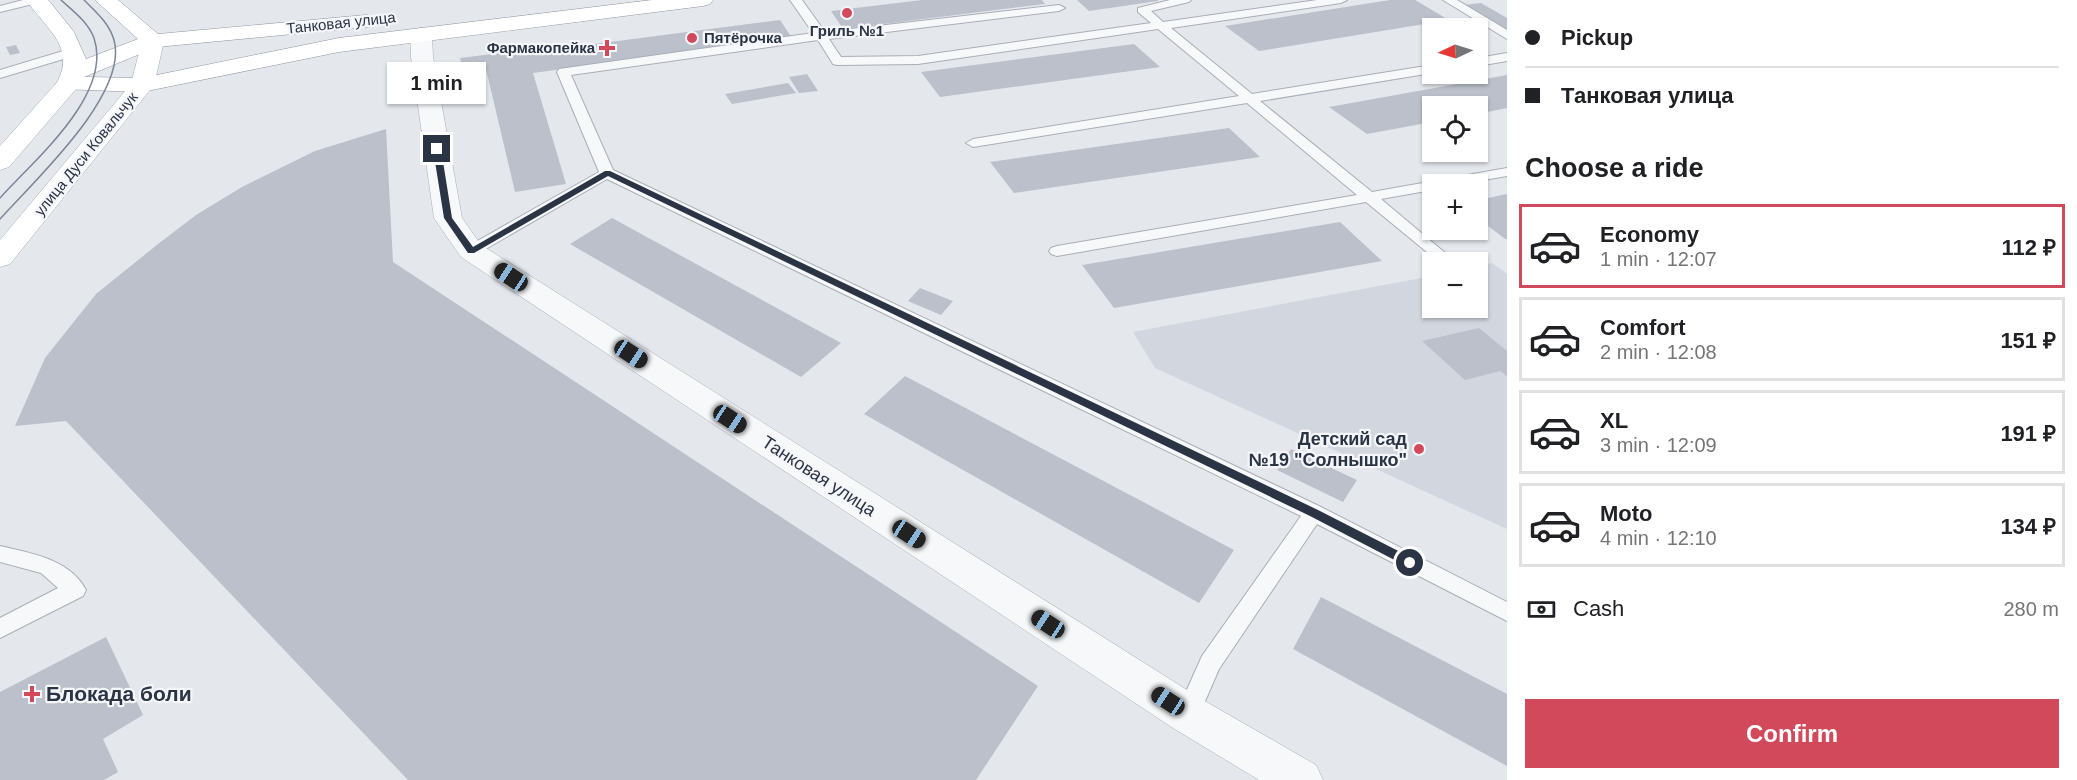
<!DOCTYPE html>
<html lang="en">
<head>
<meta charset="utf-8">
<style>
	body { margin:0; font-family:Arial,sans-serif; background:#f6f6f6; color:#202124; height:100vh; display:flex; flex-direction:column; font-size:22px; white-space:nowrap }
	* { box-sizing:border-box; margin:0 }
	p { font-size:20px; color:#757577 }
	.icon { flex:none; width:33px; height:33px; fill:none; stroke:currentColor; stroke-width:2; stroke-linecap:round; stroke-linejoin:round }
	.map { position:relative; flex:1; overflow:hidden }
	.panel { display:flex; flex-direction:column; background:#fff; width:570px }
	.panel>* { flex:none }
	.banner { display:grid; align-content:center; height:132px; padding:0 18px; background:#fff }
	.needle { width:39px; rotate:266deg }
	.fabs { position:absolute; left:1422px; top:18px; display:grid; gap:12px }
	.fabs a { display:grid; place-items:center; width:66px; height:66px; border-radius:0px; background:#fff; box-shadow:0 2px 4px #0004; font-size:30px }
	.end { position:absolute; width:27px; height:27px; margin:-14px; border:8px solid #2b3445; background:#fff; box-shadow:0 0 0 3px #fff }
	.from { border-radius:50% }
	.bubble { position:absolute; height:42px; border-radius:0px; background:#fff; box-shadow:0 2px 4px #0004; font-size:20px; font-weight:700; line-height:42px; text-align:center }
	.car { position:absolute; width:18px; height:36px; margin:-18px -9px; border-radius:8px; box-shadow:0 0 4px 2px #0007; background:linear-gradient(#222 24%,#8ab4d8 0 40%,#222 0 76%,#8ab4d8 0 86%,#222 0) }
	.banner b { display:flex; align-items:center; gap:21px; height:57px; font-size:22px }
	.banner b+b { border-top:2px solid #e0e0e0 }
	.banner i { width:15px; height:15px; background:#202124 }
	ul { padding:0; list-style:none }
	li { display:flex; align-items:center; gap:18px; height:84px; margin:0 12px 9px; padding:0 6px; border:3px solid #e0e0e0; border-radius:0px }
	li div { flex:1 }
	li b { display:block; font-size:22px }
	li em { font-style:normal; font-weight:700 }
	li.selected { border-color:#d1495b }
	li>.icon { width:54px; height:54px; stroke-width:1.5 }
	h2 { padding:0 18px; font-size:27px; line-height:72px }
	.pay { display:flex; align-items:center; gap:15px; height:66px; padding:0 18px; font-size:22px }
	.pay p { margin-inline-start:auto }
	.button { display:flex; gap:12px; margin-top:auto; padding:12px 18px }
	.button a { flex:1; height:69px; border-radius:0px; background:#d1495b; color:#fff; font-size:24px; font-weight:700; line-height:69px; text-align:center }
	main { display:flex; flex:1; min-height:0 }
	.map>svg:first-child { display:block }
</style>
</head>
<body>
<main>
<div class="map">
<svg width="1507" height="780" viewBox="0 0 1507 780">
	<rect width="100%" height="100%" fill="#e4e7ec"/>
	<path fill="#d2d6de" d="M1492,263l15,11v255l-352,-161 -22,-36 299,-56v32h46v-42z"/>
	<path fill="#bbc0ca" d="M922,0h120l3,4 -202,25 -12,-18z
		M1077,0h81v1l-69,10z
		M1390,0h25l34,20 -190,31 -34,-25z
		M1481,3l26,15v13l-43,-26z
		M780,20l12,18 -259,35 33,111 -51,8 -29,-123 -23,3 -3,-14 95,-12 1,3z
		M1134,44l26,23 -220,30 -19,-25z
		M16,45l4,8 -10,2 -4,-8z
		M807,74l11,17 -19,2 -10,-16z
		M1507,75v33l-29,6v-8h-46v16l-65,12 -38,-27z
		M788,83l8,10 -64,11 -7,-10z
		M1229,128l31,29 -246,36 -24,-31z
		M386,129l7,133 645,424 -62,94h-568l-342,-359 -51,5 30,-68 51,-64 62,-50 38,-29 46,-28 73,-36z
		M1507,194v45h-2l-27,-21v-18z
		M612,218l229,125 -40,34 -231,-133z
		M1340,222l42,39 -268,47 -32,-43z
		M920,288l33,13 -12,14 -33,-14z
		M1479,328l28,23v25l-7,-5 -35,9 -43,-39z
		M905,376l329,174 -35,53 -335,-189z
		M1291,449l66,31 -14,22 -66,-32z
		M1321,597l186,97v72l-214,-117z
		M106,637l37,78 -40,24 15,33 -14,8h-104v-88z"/>
	<g fill="none" stroke-linecap="round" stroke-linejoin="round">
		<defs>
			<path id="lane" d="M23,0h20l-2,2 -41,10v-6z
				M790,0h12l23,32 234,-27 6,3 -6,3 -230,28 12,18 77,-1 233,-33 -13,-11v-4l32,-8h21l-2,2 -38,9 12,11 154,-22h30l-6,3 -170,25 81,66 180,-29v8l-172,28 112,91 135,-24v8l-46,8h-29v6l-51,9 75,63h-17l-73,-60 -309,54 -6,-2 -2,-3 2,-3 6,-2 300,-51 -110,-92 -274,44 -7,-4 7,-4 266,-43 -81,-67 -240,35 -81,1 -4,-1 -15,-24 -247,35 42,95 708,337 186,95v19l-190,-97 -98,145 -23,53 -8,3 -8,-3 -4,-8 26,-58 99,-140 -694,-337 -130,75h-12l-2,-3 2,-3 134,-76 -42,-100 2,-3 254,-36z
				M1443,0h14l50,30v9z
				M73,48l4,1v6l-77,23v-8z
				M1507,53v8l-29,5v-8z
				M0,546c30,7 70,13 86,44l-3,6 -83,42v-20l58,-30 -17,-15 -41,-11z"/>
			<path id="street" d="M421,28l8,2 3,5 1,22 29,161 19,27 722,455 113,65 7,15h-64l-86,-52 -712,-471 -27,-39 -23,-161 -1,-22 3,-5z"/>
			<path id="primary" d="M153,34l8,2 3,5 -10,44 -144,179 -10,3v-27l131,-156 11,-43 3,-5z
				M68,77l8,2 4,5 -4,5 -67,78 -9,3v-24l60,-67z"/>
			<path id="highway" d="M26,0h22l2,2 24,30 12,27 52,-20 -43,-39h23l40,34 208,-19 8,1 3,5 -3,5 -8,1 -209,20 -73,30 58,1 197,-40 313,-38h61l-3,4 -7,2 -364,46 -197,40 -82,-3 -4,-5c22,-37 -12,-57 -30,-84z"/>
		</defs>
		<use href="#lane" stroke="#a9aeb7" stroke-width="2"/>
		<use href="#street" stroke="#a9aeb7" stroke-width="1"/>
		<use href="#primary" stroke="#a3abb8" stroke-width="1"/>
		<use href="#highway" stroke="#8b94a3" stroke-width="1"/>
		<use href="#lane" fill="#f7f8fa" fill-rule="evenodd"/>
		<use href="#street" fill="#f7f8fa" fill-rule="evenodd"/>
		<use href="#primary" fill="#fff" fill-rule="evenodd"/>
		<use href="#highway" fill="#fff" fill-rule="evenodd"/>
		<path stroke="#7d8696" stroke-width="1.5" d="M0,198c34,-38 113,-103 94,-160 -6,-16 -21,-27 -33,-38
			M0,219c34,-38 129,-125 114,-179 -5,-17 -18,-28 -30,-40"/>
	</g>
	<path fill="#2b3445" d="M437,147l4,2 11,69 21,29 132,-76h5l708,339 96,49 2,4 -2,3h-8l-96,-50 -702,-340 -134,77h-6l-24,-35 -11,-69z"/>
	<g fill="#d1495b" stroke="#f4f6f9" stroke-width="2">
		<circle cx="847" cy="13" r="6"/>
		<circle cx="692" cy="38" r="6"/>
		<path d="M604 39h6v6h6v6h-6v6h-6v-6h-6v-6h6z"/>
		<circle cx="1419" cy="449" r="6"/>
		<path d="M29 685h6v6h6v6h-6v6h-6v-6h-6v-6h6z"/>
	</g>
	<g text-anchor="middle" stroke-width="4.5" stroke-linejoin="round" paint-order="stroke">
		<g font-size="15" fill="#2b3445" stroke="#f4f6f9">
			<text transform="translate(341 23) rotate(-6)" y="5">Танковая улица</text>
			<text transform="translate(86 154) rotate(-51)" y="5">улица Дуси Ковальчук</text>
		</g>
		<g font-size="15" font-weight="bold" fill="#2b3445" stroke="#f4f6f9">
			<text x="847" y="36">Гриль №1</text>
			<text x="704" y="43" text-anchor="start">Пятёрочка</text>
			<text x="595" y="53" text-anchor="end">Фармакопейка</text>
		</g>
		<g font-size="18" font-weight="bold" fill="#2b3445" stroke="#f4f6f9" text-anchor="end">
			<text x="1407" y="445">Детский сад<tspan x="1407" dy="21">№19 "Солнышко"</tspan></text>
		</g>
		<g font-size="18" fill="#2b3445" stroke="#f4f6f9">
			<text transform="translate(819 476) rotate(33)" y="6">Танковая улица</text>
		</g>
		<g font-size="21" font-weight="bold" fill="#2b3445" stroke="#f4f6f9" text-anchor="start">
			<text x="46" y="701">Блокада боли</text>
		</g>
	</g>
</svg>
<div class="fabs">
<a><svg class="needle" viewBox="-14 -14 28 28"><path d="M0-13l5 13h-10z" fill="#e53935"/><path d="M0 13l5-13h-10z" fill="#757577"/></svg></a>
<a><svg class="icon" aria-label="locate" viewBox="0 0 24 24"><circle cx="12" cy="12" r="6"/><path d="M12 2v4M12 18v4M2 12h4M18 12h4"/></svg></a>
<a>+</a>
<a>−</a>
</div>
<i class="end from" style="left:1410px;top:563px"></i>
<i class="end" style="left:437px;top:149px"></i>
<div class="bubble" style="left:387px;top:62px;width:99px">1 min</div>
<i class="car" style="left:511px;top:277px;rotate:303deg"></i>
<i class="car" style="left:631px;top:354px;rotate:123deg"></i>
<i class="car" style="left:730px;top:419px;rotate:123deg"></i>
<i class="car" style="left:909px;top:534px;rotate:123deg"></i>
<i class="car" style="left:1048px;top:624px;rotate:303deg"></i>
<i class="car" style="left:1168px;top:701px;rotate:303deg"></i>
</div>
<section class="panel">
<div class="banner">
<b><i class="from"></i>Pickup</b>
<b><i></i>Танковая улица</b>
</div>
<h2>Choose a ride</h2>
<ul>
<li class="selected"><svg class="icon" aria-label="car" viewBox="0 0 24 24"><path d="M5 17H2v-5l4-1 3-4h7l3 4 3 1v5h-3M9 17h6M6 11h13"/><circle cx="7" cy="17" r="2"/><circle cx="17" cy="17" r="2"/></svg><div><b>Economy</b><p>1 min · 12:07</p></div><em>112 ₽</em></li>
<li><svg class="icon" aria-label="car" viewBox="0 0 24 24"><path d="M5 17H2v-5l4-1 3-4h7l3 4 3 1v5h-3M9 17h6M6 11h13"/><circle cx="7" cy="17" r="2"/><circle cx="17" cy="17" r="2"/></svg><div><b>Comfort</b><p>2 min · 12:08</p></div><em>151 ₽</em></li>
<li><svg class="icon" aria-label="car" viewBox="0 0 24 24"><path d="M5 17H2v-5l4-1 3-4h7l3 4 3 1v5h-3M9 17h6M6 11h13"/><circle cx="7" cy="17" r="2"/><circle cx="17" cy="17" r="2"/></svg><div><b>XL</b><p>3 min · 12:09</p></div><em>191 ₽</em></li>
<li><svg class="icon" aria-label="car" viewBox="0 0 24 24"><path d="M5 17H2v-5l4-1 3-4h7l3 4 3 1v5h-3M9 17h6M6 11h13"/><circle cx="7" cy="17" r="2"/><circle cx="17" cy="17" r="2"/></svg><div><b>Moto</b><p>4 min · 12:10</p></div><em>134 ₽</em></li>
</ul>
<div class="pay"><svg class="icon" aria-label="cash" viewBox="0 0 24 24"><path d="M3 7h18v10H3z"/><circle cx="12" cy="12" r="2"/></svg>Cash<p>280 m</p></div>
<div class="button"><a>Confirm</a></div>
</section>
</main>
</body>
</html>
